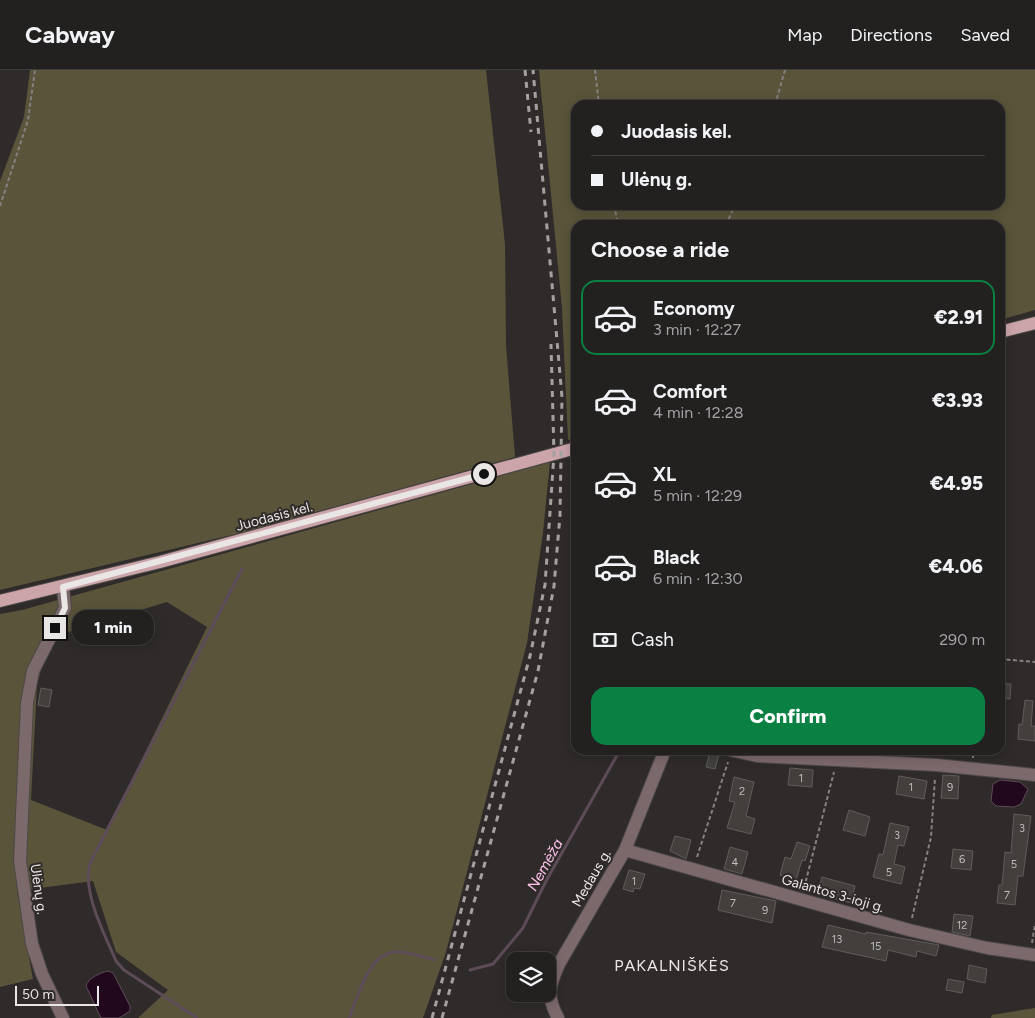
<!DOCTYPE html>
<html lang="en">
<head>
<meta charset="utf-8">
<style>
	body { margin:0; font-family:Figtree,sans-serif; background:#2b2829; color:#f1f3f6; height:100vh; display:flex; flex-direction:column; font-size:19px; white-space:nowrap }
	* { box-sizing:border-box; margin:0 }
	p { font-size:16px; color:#a3a3a5 }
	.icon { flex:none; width:28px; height:28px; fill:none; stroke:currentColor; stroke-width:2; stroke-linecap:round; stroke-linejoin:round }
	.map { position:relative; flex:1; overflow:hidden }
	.sheet { position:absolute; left:571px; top:150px; width:434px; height:535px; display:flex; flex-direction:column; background:#232020; border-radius:15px; box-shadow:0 2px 12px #0003,0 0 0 1px #403e3e }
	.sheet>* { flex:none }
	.guide { position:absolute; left:571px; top:30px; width:434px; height:110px; border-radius:15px; box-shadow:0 2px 12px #0003,0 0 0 1px #403e3e; display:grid; align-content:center; height:110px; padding:0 20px; background:#232020 }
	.buttons { position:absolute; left:506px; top:882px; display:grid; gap:10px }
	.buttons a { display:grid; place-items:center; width:50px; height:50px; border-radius:10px; background:#232020; box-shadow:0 2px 12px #0003,0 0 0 1px #403e3e; font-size:25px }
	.scale { position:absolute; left:15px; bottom:12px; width:84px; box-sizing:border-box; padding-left:5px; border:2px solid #e9e6e5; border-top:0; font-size:14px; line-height:18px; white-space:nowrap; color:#e9e6e5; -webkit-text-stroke:4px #2f2b2a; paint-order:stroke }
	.end { position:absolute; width:22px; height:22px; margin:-11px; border:6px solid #e9e6e5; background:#111; box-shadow:0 0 0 2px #111 }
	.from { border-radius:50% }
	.bubble { position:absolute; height:35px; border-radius:15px; background:#232020; box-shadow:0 2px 12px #0003,0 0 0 1px #403e3e; font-size:16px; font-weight:800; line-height:35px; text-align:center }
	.guide b { display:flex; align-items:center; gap:18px; height:48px; font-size:19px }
	.guide b+b { border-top:1px solid #403e3e }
	.guide i { width:12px; height:12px; background:#f1f3f6 }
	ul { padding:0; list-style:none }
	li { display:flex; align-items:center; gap:15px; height:75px; margin:0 10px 8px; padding:0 10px; border:2px solid transparent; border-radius:15px }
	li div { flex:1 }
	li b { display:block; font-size:19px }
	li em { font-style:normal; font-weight:800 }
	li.current { border-color:#0b8043 }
	li>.icon { width:45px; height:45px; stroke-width:1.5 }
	h2 { padding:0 20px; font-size:22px; line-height:60px }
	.pay { display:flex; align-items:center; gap:12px; height:55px; padding:0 20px; font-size:19px }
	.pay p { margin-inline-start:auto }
	.cta { display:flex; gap:10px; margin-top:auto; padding:10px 20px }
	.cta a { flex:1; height:58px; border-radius:15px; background:#0b8043; color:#fff; font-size:20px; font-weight:800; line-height:58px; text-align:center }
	header { display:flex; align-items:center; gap:30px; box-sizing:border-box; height:70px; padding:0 25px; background:#232020; border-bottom:1px solid #403e3e }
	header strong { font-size:24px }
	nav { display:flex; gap:28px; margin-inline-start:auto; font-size:18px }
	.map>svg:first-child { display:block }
</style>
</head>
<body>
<header>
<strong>Cabway</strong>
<nav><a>Map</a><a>Directions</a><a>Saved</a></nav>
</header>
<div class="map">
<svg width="1035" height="948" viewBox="0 0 1035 948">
	<rect width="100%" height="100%" fill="#2f2b2a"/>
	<path fill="#59543a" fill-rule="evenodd" d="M30,0h456l19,174 1,101 9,112 -275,76 -240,57v-409l24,-64z
		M539,0h496v240l-35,10v-95h-424v213l-8,2 -6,-132zM576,35h424v100h-424z
		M550,392l-7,71 -16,110 -81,309 -23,66h-285l30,-28 -52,-38 -23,-71 -76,10 16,88 -33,8v-373l22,-4zM167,532l40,25 -100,203 -76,-30 6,-116 7,-24 14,-25z
		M1035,938v10h-44l1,-3z"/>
	<path fill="#22081c" stroke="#5e4b58" d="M1000,710l20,2 8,7 -7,15 -7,3 -18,-1 -5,-5 2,-17z
		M108,901l5,2 17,33v5l-11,7h-18l-15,-32c2,-8 14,-13 22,-15z"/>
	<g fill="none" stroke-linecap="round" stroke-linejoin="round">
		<path stroke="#5e4b58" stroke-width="3" d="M470,900l23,-6 30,-36 23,-47 74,-131
			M197,948l-73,-48 -8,-9c-12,-28 -34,-69 -26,-98l152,-294
			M349,948c10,-23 20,-70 52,-66 11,1 23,5 34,8"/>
	</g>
	<path fill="#423f3d" stroke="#5f5c59" d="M1000,613l11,1 -1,15 -10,-1z
		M41,618l11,2 -3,17 -11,-2z
		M1025,630l8,1 -2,25h4v15l-17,-2 1,-15 3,1z
		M710,682l9,3 -4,14 -9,-2z
		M790,698l23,2 -1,17 -24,-2z
		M943,705l16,1 -1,23 -17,-1z
		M899,706l28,5 -3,18 -28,-5z
		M734,707l20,5 -8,34 9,3 -4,15 -24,-6 8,-26 -6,-1z
		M849,740l21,7 -5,19 -22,-6z
		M1014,744l17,2 -8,60h-5l-3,29 -18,-2 2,-18h3l3,-33 6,1z
		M890,753l19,4 -5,19 -6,-1 -4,19 11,3 -4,17 -28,-7 6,-23 4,1z
		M675,766l16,4 -5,19 -16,-8z
		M797,772l13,4 -5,15 -3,-1 -6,20 -16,-5 5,-18 6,2z
		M730,777l18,5 -6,22 -18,-5z
		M953,779l20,2 -2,19 -20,-2z
		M629,800l16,4 -5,15 -6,-1 -1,4 -10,-3z
		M822,807l33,9 -4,17 -33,-9z
		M722,820l54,11 -4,22 -54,-13z
		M954,844l19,2 -3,20 -18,-4z
		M828,855l38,9v-2l73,13 -3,11 -19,-5 -1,6 -28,-7 -2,11 -64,-14z
		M969,895l18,4 -2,14 -18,-4z
		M948,909l16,3 -2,11 -16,-3z"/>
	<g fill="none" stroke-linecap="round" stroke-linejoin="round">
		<defs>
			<path id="minor" d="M730,680l27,6 179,9 99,10
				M625,780l284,80 78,18 48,7
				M63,948l-21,-44 -10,-30 -12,-83 7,-158 6,-32 32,-63 -2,-21
				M558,948c-12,-23 -9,-31 1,-54l66,-114 40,-100"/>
			<path id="major" d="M1000,262l35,-9
				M0,531l160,-39 416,-114"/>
		</defs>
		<use href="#minor" stroke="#4d4948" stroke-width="14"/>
		<use href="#major" stroke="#4d4948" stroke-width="14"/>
		<path stroke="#848180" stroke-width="2" stroke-dasharray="4 2.5" stroke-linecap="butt" d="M595,0l4,35
			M775,35l10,-35
			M614,135l4,20
			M0,136l28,-86 7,-50
			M726,155l9,-20
			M1000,589l35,3
			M973,688v-8
			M697,787l31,-95
			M804,818l30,-116
			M912,848l19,-81 4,-59
			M1032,873l3,-19"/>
		<use href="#minor" stroke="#7c696c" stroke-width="12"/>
		<use href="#major" stroke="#cca5ab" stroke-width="12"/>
		<path stroke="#a5a1a0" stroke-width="3" stroke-dasharray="6 6" stroke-linecap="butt" d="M525,0l6,62
			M432,948l98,-362 15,-71 9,-131 -3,-110
			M442,948l96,-347 16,-85 6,-71 2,-118 -29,-327"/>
	</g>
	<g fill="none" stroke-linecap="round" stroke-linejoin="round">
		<path stroke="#e9e6e5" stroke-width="6" d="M55,558l10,-20 -2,-21 421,-113"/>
	</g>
	<g text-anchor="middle" stroke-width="4" stroke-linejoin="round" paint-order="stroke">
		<g font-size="11" fill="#bfbcbb">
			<text x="801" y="712">1</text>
			<text x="911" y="721">1</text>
			<text x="950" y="721">9</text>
			<text x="742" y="725">2</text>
			<text x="1022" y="762">3</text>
			<text x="897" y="769">3</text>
			<text x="962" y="793">6</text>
			<text x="735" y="796">4</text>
			<text x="1014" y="798">5</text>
			<text x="889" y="806">5</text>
			<text x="634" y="815">1</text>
			<text x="1007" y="829">7</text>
			<text x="733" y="837">7</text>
			<text x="765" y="844">9</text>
			<text x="962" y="859">12</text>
			<text x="837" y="873">13</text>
			<text x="876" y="880">15</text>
		</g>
		<g font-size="14" fill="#e9e6e5" stroke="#2f2b2a">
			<text transform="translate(274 446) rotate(-15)" y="5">Juodasis kel.</text>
			<text transform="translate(591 808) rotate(-60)" y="5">Medaus g.</text>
			<text transform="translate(39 819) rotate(82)" y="5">Ulėnų g.</text>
			<text transform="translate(833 823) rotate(16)" y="5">Galantos 3-ioji g.</text>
		</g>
		<g font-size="15" font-style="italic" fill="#fdc2ea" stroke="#2f2b2a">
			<text transform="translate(545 795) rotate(-61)" y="5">Nemėža</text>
		</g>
		<g font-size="16" letter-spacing="1" fill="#e9e6e5" stroke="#2f2b2a">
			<text x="672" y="901">PAKALNIŠKĖS</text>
		</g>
	</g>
</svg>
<div class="buttons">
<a><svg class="icon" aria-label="layers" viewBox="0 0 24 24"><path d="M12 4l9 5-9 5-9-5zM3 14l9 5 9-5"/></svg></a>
</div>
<div class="scale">50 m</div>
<i class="end from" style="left:484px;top:404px"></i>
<i class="end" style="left:55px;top:558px"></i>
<div class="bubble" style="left:72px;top:540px;width:82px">1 min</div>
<div class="guide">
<b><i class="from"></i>Juodasis kel.</b>
<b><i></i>Ulėnų g.</b>
</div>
<section class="sheet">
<h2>Choose a ride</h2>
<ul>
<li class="current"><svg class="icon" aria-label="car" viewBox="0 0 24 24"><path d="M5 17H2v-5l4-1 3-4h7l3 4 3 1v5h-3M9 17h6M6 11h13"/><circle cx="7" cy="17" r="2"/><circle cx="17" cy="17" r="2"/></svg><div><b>Economy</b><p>3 min · 12:27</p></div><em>€2.91</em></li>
<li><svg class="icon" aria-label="car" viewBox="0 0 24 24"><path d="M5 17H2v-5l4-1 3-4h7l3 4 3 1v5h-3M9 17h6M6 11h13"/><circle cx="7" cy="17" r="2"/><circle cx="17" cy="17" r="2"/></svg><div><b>Comfort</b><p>4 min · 12:28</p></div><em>€3.93</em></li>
<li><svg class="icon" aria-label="car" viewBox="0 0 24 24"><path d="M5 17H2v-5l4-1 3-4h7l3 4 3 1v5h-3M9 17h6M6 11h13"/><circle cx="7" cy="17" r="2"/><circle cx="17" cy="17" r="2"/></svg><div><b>XL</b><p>5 min · 12:29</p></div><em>€4.95</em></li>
<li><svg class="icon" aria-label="car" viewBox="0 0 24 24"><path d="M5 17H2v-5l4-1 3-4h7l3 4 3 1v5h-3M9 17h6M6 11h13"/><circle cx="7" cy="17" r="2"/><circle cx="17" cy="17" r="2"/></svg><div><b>Black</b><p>6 min · 12:30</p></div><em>€4.06</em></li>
</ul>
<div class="pay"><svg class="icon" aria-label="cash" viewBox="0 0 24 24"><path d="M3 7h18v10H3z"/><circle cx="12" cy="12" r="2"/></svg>Cash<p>290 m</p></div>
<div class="cta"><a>Confirm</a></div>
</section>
</div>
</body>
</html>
